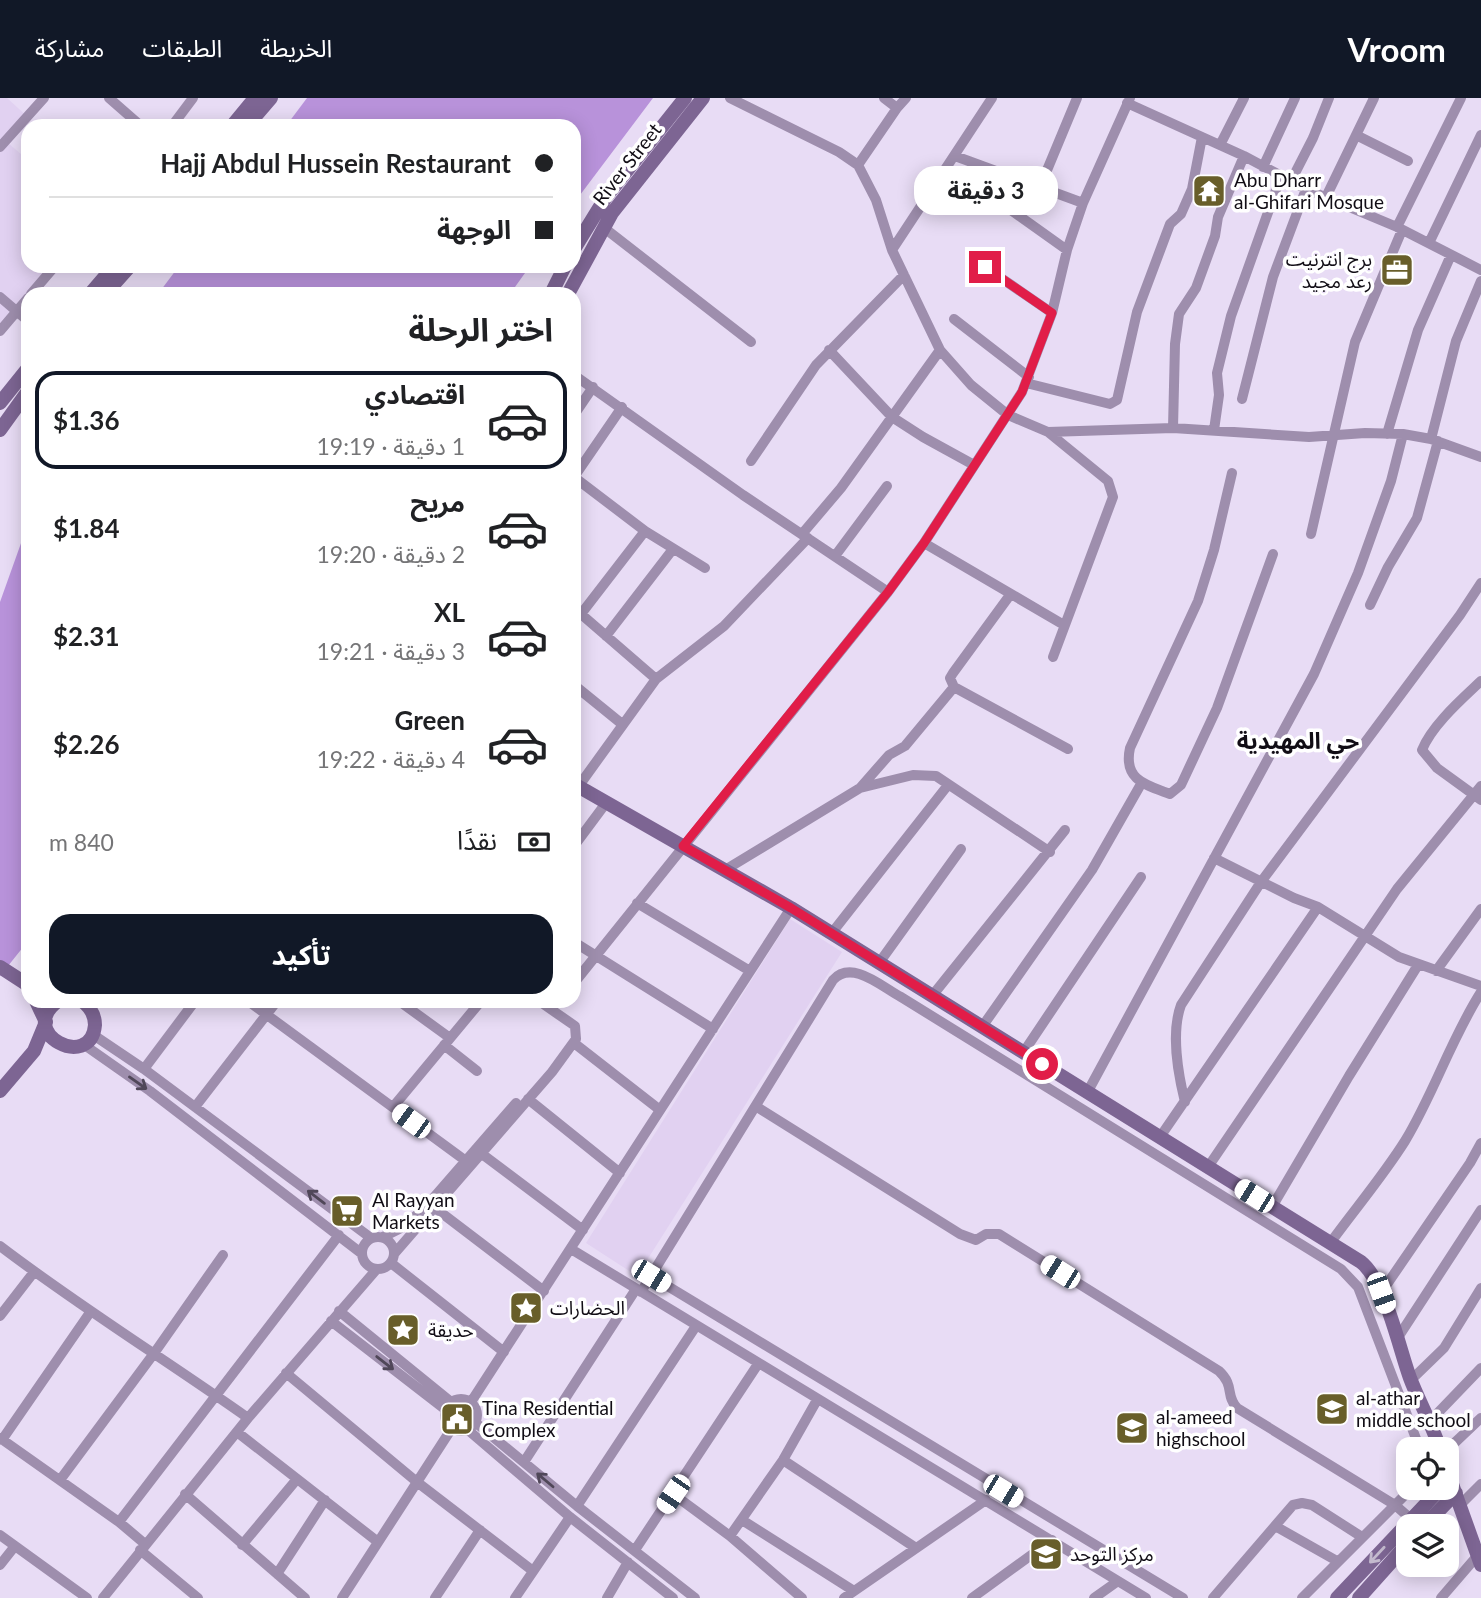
<!DOCTYPE html>
<html lang="ar">
<head>
<meta charset="utf-8">
<style>
	body { margin:0; font-family:Lato,"Noto Sans Arabic",sans-serif; background:#f2f2f2; color:#202124; direction:rtl; height:100vh; display:flex; flex-direction:column; font-size:26px; white-space:nowrap }
	* { box-sizing:border-box; margin:0 }
	p { font-size:23px; color:#757577 }
	.icon { flex:none; width:38px; height:38px; fill:none; stroke:currentColor; stroke-width:2; stroke-linecap:round; stroke-linejoin:round }
	.map { position:relative; flex:1; overflow:hidden; direction:ltr }
	.sheet { position:absolute; left:21px; top:189px; width:560px; height:721px; display:flex; flex-direction:column; background:#fff; border-radius:21px; box-shadow:0 4px 18px #0003; direction:rtl }
	.sheet>* { flex:none }
	.top-card { position:absolute; left:21px; top:21px; width:560px; height:154px; border-radius:21px; box-shadow:0 4px 18px #0003; direction:rtl; display:grid; align-content:center; height:154px; padding:0 28px; background:#fff }
	.fabs { position:absolute; left:1396px; top:1339px; display:grid; gap:14px }
	.fabs a { display:grid; place-items:center; width:63px; height:63px; border-radius:14px; background:#fff; box-shadow:0 4px 18px #0003; font-size:35px }
	.end { position:absolute; width:32px; height:32px; margin:-16px; border:9px solid #e11d48; background:#fff; box-shadow:0 0 0 4px #fff }
	.from { border-radius:50% }
	.bubble { position:absolute; height:49px; border-radius:21px; background:#fff; box-shadow:0 4px 18px #0003; font-size:23px; font-weight:700; line-height:49px; text-align:center; direction:rtl }
	.car { position:absolute; width:21px; height:42px; margin:-21px -10px; border-radius:9px; box-shadow:0 0 5px 2px #0007; background:linear-gradient(#fff 24%,#345 0 40%,#fff 0 76%,#345 0 86%,#fff 0) }
	.top-card b { display:flex; align-items:center; gap:24px; height:66px; font-size:26px }
	.top-card b+b { border-top:2px solid #e0e0e0 }
	.top-card i { width:18px; height:18px; background:#202124 }
	ul { padding:0; list-style:none }
	li { display:flex; align-items:center; gap:21px; height:98px; margin:0 14px 10px; padding:0 14px; border:4px solid transparent; border-radius:21px }
	li div { flex:1 }
	li b { display:block; font-size:26px }
	li em { font-style:normal; font-weight:700 }
	li.active { border-color:#111827 }
	li>.icon { width:63px; height:63px; stroke-width:1.5 }
	h2 { padding:0 28px; font-size:32px; line-height:84px }
	.pay { display:flex; align-items:center; gap:18px; height:77px; padding:0 28px; font-size:26px }
	.pay p { margin-inline-start:auto }
	.button { display:flex; gap:14px; margin-top:auto; padding:14px 28px }
	.button a { flex:1; height:80px; border-radius:21px; background:#111827; color:#fff; font-size:28px; font-weight:700; line-height:80px; text-align:center }
	header { display:flex; align-items:center; gap:42px; box-sizing:border-box; height:98px; padding:0 35px; background:#111827; color:#fff }
	header strong { font-size:33px }
	nav { display:flex; gap:38px; margin-inline-start:auto; font-size:24px }
	.map>svg:first-child { display:block }
</style>
</head>
<body>
<header>
<strong>Vroom</strong>
<nav><a>الخريطة</a><a>الطبقات</a><a>مشاركة</a></nav>
</header>
<div class="map">
<svg width="1481" height="1500" viewBox="0 0 1481 1500">
	<rect width="100%" height="100%" fill="#e8dcf5"/>
	<path fill="#e1d1f1" d="M0,0h7l22,20 -21,25 20,17v106h31l-59,67z
		M790,821l52,33 -205,324 -51,-33z"/>
	<path fill="#b892da" d="M307,0h346l-79,105v-77h-288z
		M179,168h351l-20,28h-352z
		M28,433v410l-28,35v-374l25,-70z"/>
	<g fill="none" stroke-linecap="round" stroke-linejoin="round">
		<path stroke="#9e8ead" stroke-width="10" d="M109,0l32,28
			M730,0l109,54 19,13 18,35 16,50 48,100 31,35 37,30 40,17 125,-4 136,9 56,-4 38,1 28,5 50,18
			M884,0l13,10
			M1127,5l117,53 62,33 91,38 84,43
			M172,28l21,-28
			M1356,37l52,26
			M1220,47l24,-47
			M0,49l44,-49
			M955,58l128,47
			M858,67l39,-57 9,-10
			M1263,69l32,-69
			M1291,83l22,-43 16,-40
			M1040,89l37,-89
			M1326,99l48,-99
			M1008,110l59,42
			M603,129l148,115
			M1397,129l64,-129
			M1429,145l52,-108
			M892,152l100,-152
			M985,169l67,46
			M31,196l24,-28
			M0,199l28,24
			M954,221l75,58
			M0,233l28,-33
			M829,252l63,67 31,20 51,28
			M574,277l169,120 145,97
			M1026,285l84,21 7,-4 20,-88 33,-88 11,-10 11,-25 10,-52
			M1242,301l31,-122 33,-88
			M574,317l19,-28
			M1173,330l2,-84 4,-30 17,-26 19,-52 3,-19 26,-61
			M1214,332l5,-35 -2,-22 14,-57 50,-140
			M1048,334l60,49 5,16 -60,160
			M1387,336l31,-104 33,-75
			M1431,341l25,-98 25,-60
			M751,363l65,-96 88,-90
			M1232,375l-18,77 -16,51 -68,147c-7,32 16,37 40,46l11,-9 36,-77 56,-154
			M574,379l71,54 60,37
			M574,379l48,-70
			M802,436l39,-46 99,-138
			M1311,436l44,-192 47,-112
			M924,445l140,82
			M835,458l52,-70
			M1010,497l-57,78 -3,5 4,9 114,62
			M1370,507l18,-38 29,-49 21,-77
			M574,510l82,71
			M581,516l64,-83
			M606,538l67,-87
			M1481,583c-19,18 -49,44 -59,69l15,18 44,32
			M574,587l48,39
			M578,689l78,-108 68,-53 84,-88
			M860,690l53,-13 23,1 114,76
			M574,748l32,-43
			M1214,760l80,40 24,9 81,50 82,29
			M725,772l135,-82 29,-33 16,-9 49,-59
			M637,805l113,68
			M831,836l117,-149
			M574,844l139,87
			M879,865l82,-114
			M1436,873l45,-62
			M574,885l314,-391 36,-49 98,-151 30,-79 15,-63 16,-47 47,-105
			M932,898l133,-166
			M248,903l218,160
			M399,903l51,37
			M982,929l110,-157 49,-86
			M92,936l52,35 227,169
			M574,945l86,67
			M83,946l67,47 211,162
			M444,947l33,26
			M1023,955l118,-176
			M144,971l51,-68
			M1087,995l227,-419 44,-101 33,-92 12,-47
			M528,1001l92,74
			M1185,1004c-7,-28 -14,-70 -4,-97l80,-123 199,-267 21,-32
			M195,1009l82,-106
			M393,1009l88,-106
			M757,1009l203,127 16,6 10,-6h13l220,137c16,15 6,24 18,37l158,97 16,14
			M1160,1039l158,-230
			M482,1056l101,76
			M1208,1069l189,-278 84,-103
			M1272,1109l77,-131 69,-111
			M435,1110l109,83
			M362 1155a16 16 0 1 1 32 0a16 16 0 1 1-32 0Z
			M383,1139l16,-8 23,-18 94,-108
			M1331,1144c24,-33 52,-66 74,-101 29,-48 46,-102 76,-149
			M0,1148c80,61 166,114 248,172
			M571,1151l575,349
			M394,1156l158,-182 24,-33 -1,-13 -36,-25
			M391,1165l113,89
			M651,1178l532,322
			M641,1194l192,-312c19,-21 49,7 68,17l440,272 17,18 62,162
			M1381,1195l89,-130 11,-20
			M339,1213l112,91
			M0,1218l34,-44
			M331,1223l115,89
			M1397,1241l84,-129
			M286,1275l131,109 116,89
			M1411,1282l33,-32 37,-60
			M445 1317a16 16 0 1 1 32 0a16 16 0 1 1-32 0Z
			M471,1304l320,-494
			M1431,1322l50,-52
			M476,1325l101,83 118,92
			M468,1332l102,87 103,81
			M237,1334l141,110
			M0,1340l119,84 26,22
			M2,1342l89,-129
			M1447,1352l34,-32
			M783,1362l133,88
			M524,1364l112,-173
			M60,1382l95,-128 68,-97
			M185,1396l120,104
			M673,1396l57,42 72,62
			M1460,1407l21,-21
			M577,1408l119,-180
			M742,1422l112,71
			M119,1424l220,-287
			M1275,1428l62,35
			M0,1437l87,63
			M730,1438l53,-76 34,-60
			M242,1447l55,-66
			M140,1452l58,48
			M635,1452l123,-186
			M0,1467l15,-19
			M277,1476l48,-74
			M103,1500l145,-180 128,-148
			M342,1500l110,-170
			M435,1500l45,-68
			M515,1500l55,-81
			M607,1500l21,-36
			M844,1500l142,-98
			M972,1500l80,-58
			M1094,1500l24,-17
			M1213,1500l80,-93 9,-2 10,2 50,32
			M1302,1500l110,-110
			M1441,1500l37,-43"/>
		<path stroke="#7d6593" stroke-width="14" d="M232,28l23,-28
			M247,28l24,-28
			M574,151l32,-52 79,-99
			M90,196l24,-28
			M105,196l25,-28
			M551,196l14,-28
			M568,196l44,-81 91,-115
			M0,305l28,-35
			M0,332l28,-39
			M574,686l217,124 570,354c24,19 38,86 49,116 9,24 22,46 30,71
			M0,869l28,18
			M36,903l9,19
			M58,903c-43,32 33,71 37,24 0,-11 -5,-18 -13,-24
			M0,993l34,-40 12,-29
			M1447,1372l34,95
			M1424,1428l32,-33
			M1337,1500l104,-110
			M1359,1500l50,-56"/>
	</g>
	<defs><path id="oneway-shaft" d="M-6 0H5M1.5-3L5.5 0L1.5 3" fill="none" stroke-width="1.6" stroke-linecap="round" stroke-linejoin="round" transform="scale(1.75)"/></defs>
	<g stroke="#504759">
		<use href="#oneway-shaft" transform="translate(138 985) rotate(35)"/>
		<use href="#oneway-shaft" transform="translate(316 1099) rotate(-143)"/>
		<use href="#oneway-shaft" transform="translate(385 1265) rotate(38)"/>
		<use href="#oneway-shaft" transform="translate(545 1382) rotate(-140)"/>
	</g>
	<use stroke="#c4bace" href="#oneway-shaft" transform="translate(1377 1457) rotate(133)"/>
	<g fill="none" stroke-linecap="round" stroke-linejoin="round">
		<path stroke="#e11d48" stroke-width="9" d="M985,169l67,46 -30,79 -98,151 -36,49 -205,254 108,62 251,156"/>
	</g>
	<defs>
		<symbol id="temple-square" viewBox="-11 -11 22 22"><rect x="-9" y="-9" width="18" height="18" rx="4" fill="#685e2a" stroke="#fff"/><path d="M0-6L5-2H3V0L6.5 2.5H4V6H1.5V3h-3V6H-4V2.5H-6.5L-3 0V-2H-5Z" fill="#fff"/></symbol>
		<symbol id="office-square" viewBox="-11 -11 22 22"><rect x="-9" y="-9" width="18" height="18" rx="4" fill="#685e2a" stroke="#fff"/><path d="M-6-3h4V-5.5h4V-3h4V5H-6ZM-1-4.5V-3h2v-1.5ZM-6 0V1H6V0Z" fill="#fff"/></symbol>
		<symbol id="supermarket-square" viewBox="-11 -11 22 22"><rect x="-9" y="-9" width="18" height="18" rx="4" fill="#685e2a" stroke="#fff"/><path d="M-6-5.5h2.5l.6 2H6L4.5 2H-2.5L-4.4-4H-6ZM-1.5 3.2a1.3 1.3 0 1 0 .1 0ZM3 3.2a1.3 1.3 0 1 0 .1 0Z" fill="#fff"/></symbol>
		<symbol id="sight-square" viewBox="-11 -11 22 22"><rect x="-9" y="-9" width="18" height="18" rx="4" fill="#685e2a" stroke="#fff"/><path d="M0-6L1.8-2.2L6-1.7L2.9 1.2L3.7 5.4L0 3.3L-3.7 5.4L-2.9 1.2L-6-1.7L-1.8-2.2Z" fill="#fff"/></symbol>
		<symbol id="school-square" viewBox="-11 -11 22 22"><rect x="-9" y="-9" width="18" height="18" rx="4" fill="#685e2a" stroke="#fff"/><path d="M0-5L7-2L0 1L-7-2ZM-4 1L0 2.5L4 1V4Q0 6-4 4Z" fill="#fff"/></symbol>
		<symbol id="civic-square" viewBox="-11 -11 22 22"><rect x="-9" y="-9" width="18" height="18" rx="4" fill="#685e2a" stroke="#fff"/><path d="M-.6-6.5H3V-4.5H.6V-3L4-1V1h2V6H-6V1h2V-1L-.6-3ZM-1.2 2.5V6h2.4V2.5Z" fill="#fff"/></symbol>
	</defs>
	<g fill-rule="evenodd">
		<use href="#temple-square" x="1190" y="74" width="38" height="38"/>
		<use href="#office-square" x="1378" y="153" width="38" height="38"/>
		<use href="#supermarket-square" x="328" y="1094" width="38" height="38"/>
		<use href="#sight-square" x="507" y="1191" width="38" height="38"/>
		<use href="#sight-square" x="384" y="1213" width="38" height="38"/>
		<use href="#school-square" x="1313" y="1292" width="38" height="38"/>
		<use href="#civic-square" x="438" y="1302" width="38" height="38"/>
		<use href="#school-square" x="1113" y="1311" width="38" height="38"/>
		<use href="#school-square" x="1027" y="1437" width="38" height="38"/>
	</g>
	<g text-anchor="middle" stroke-width="7" stroke-linejoin="round" paint-order="stroke">
		<g font-size="19" fill="#110d15" stroke="#fff">
			<text transform="translate(627 66) rotate(-52)" y="7">River Street</text>
		</g>
		<g font-size="19" fill="#110d15" stroke="#fff" text-anchor="start">
			<text x="1234" y="89">Abu Dharr<tspan x="1234" dy="22">al-Ghifari Mosque</tspan></text>
			<text x="1372" y="168" text-anchor="end">برج انترنيت<tspan x="1372" dy="22">رعد مجيد</tspan></text>
			<text x="372" y="1109">Al Rayyan<tspan x="372" dy="22">Markets</tspan></text>
			<text x="550" y="1217">الحضارات</text>
			<text x="428" y="1239">حديقة</text>
			<text x="1356" y="1307">al-athar<tspan x="1356" dy="22">middle school</tspan></text>
			<text x="482" y="1317">Tina Residential<tspan x="482" dy="22">Complex</tspan></text>
			<text x="1156" y="1326">al-ameed<tspan x="1156" dy="22">highschool</tspan></text>
			<text x="1070" y="1463">مركز التوحد</text>
		</g>
		<g font-size="23" font-weight="bold" fill="#110d15" stroke="#fff">
			<text x="1298" y="651">حي المهيدية</text>
		</g>
	</g>
</svg>
<div class="fabs">
<a><svg class="icon" aria-label="locate" viewBox="0 0 24 24"><circle cx="12" cy="12" r="6"/><path d="M12 2v4M12 18v4M2 12h4M18 12h4"/></svg></a>
<a><svg class="icon" aria-label="layers" viewBox="0 0 24 24"><path d="M12 4l9 5-9 5-9-5zM3 14l9 5 9-5"/></svg></a>
</div>
<i class="end from" style="left:1042px;top:966px"></i>
<i class="end" style="left:985px;top:169px"></i>
<div class="bubble" style="left:914px;top:68px;width:144px">3 دقيقة</div>
<i class="car" style="left:411px;top:1023px;rotate:306deg"></i>
<i class="car" style="left:1254px;top:1098px;rotate:302deg"></i>
<i class="car" style="left:1060px;top:1174px;rotate:302deg"></i>
<i class="car" style="left:651px;top:1178px;rotate:121deg"></i>
<i class="car" style="left:1381px;top:1195px;rotate:160deg"></i>
<i class="car" style="left:1003px;top:1393px;rotate:121deg"></i>
<i class="car" style="left:673px;top:1396px;rotate:214deg"></i>
<div class="top-card">
<b><i class="from"></i>Hajj Abdul Hussein Restaurant</b>
<b><i></i>الوجهة</b>
</div>
<section class="sheet">
<h2>اختر الرحلة</h2>
<ul>
<li class="active"><svg class="icon" aria-label="car" viewBox="0 0 24 24"><path d="M5 17H2v-5l4-1 3-4h7l3 4 3 1v5h-3M9 17h6M6 11h13"/><circle cx="7" cy="17" r="2"/><circle cx="17" cy="17" r="2"/></svg><div><b>اقتصادي</b><p>1 دقيقة · 19:19</p></div><em>$1.36</em></li>
<li><svg class="icon" aria-label="car" viewBox="0 0 24 24"><path d="M5 17H2v-5l4-1 3-4h7l3 4 3 1v5h-3M9 17h6M6 11h13"/><circle cx="7" cy="17" r="2"/><circle cx="17" cy="17" r="2"/></svg><div><b>مريح</b><p>2 دقيقة · 19:20</p></div><em>$1.84</em></li>
<li><svg class="icon" aria-label="car" viewBox="0 0 24 24"><path d="M5 17H2v-5l4-1 3-4h7l3 4 3 1v5h-3M9 17h6M6 11h13"/><circle cx="7" cy="17" r="2"/><circle cx="17" cy="17" r="2"/></svg><div><b>XL</b><p>3 دقيقة · 19:21</p></div><em>$2.31</em></li>
<li><svg class="icon" aria-label="car" viewBox="0 0 24 24"><path d="M5 17H2v-5l4-1 3-4h7l3 4 3 1v5h-3M9 17h6M6 11h13"/><circle cx="7" cy="17" r="2"/><circle cx="17" cy="17" r="2"/></svg><div><b>Green</b><p>4 دقيقة · 19:22</p></div><em>$2.26</em></li>
</ul>
<div class="pay"><svg class="icon" aria-label="cash" viewBox="0 0 24 24"><path d="M3 7h18v10H3z"/><circle cx="12" cy="12" r="2"/></svg>نقدًا<p>840 m</p></div>
<div class="button"><a>تأكيد</a></div>
</section>
</div>
</body>
</html>
